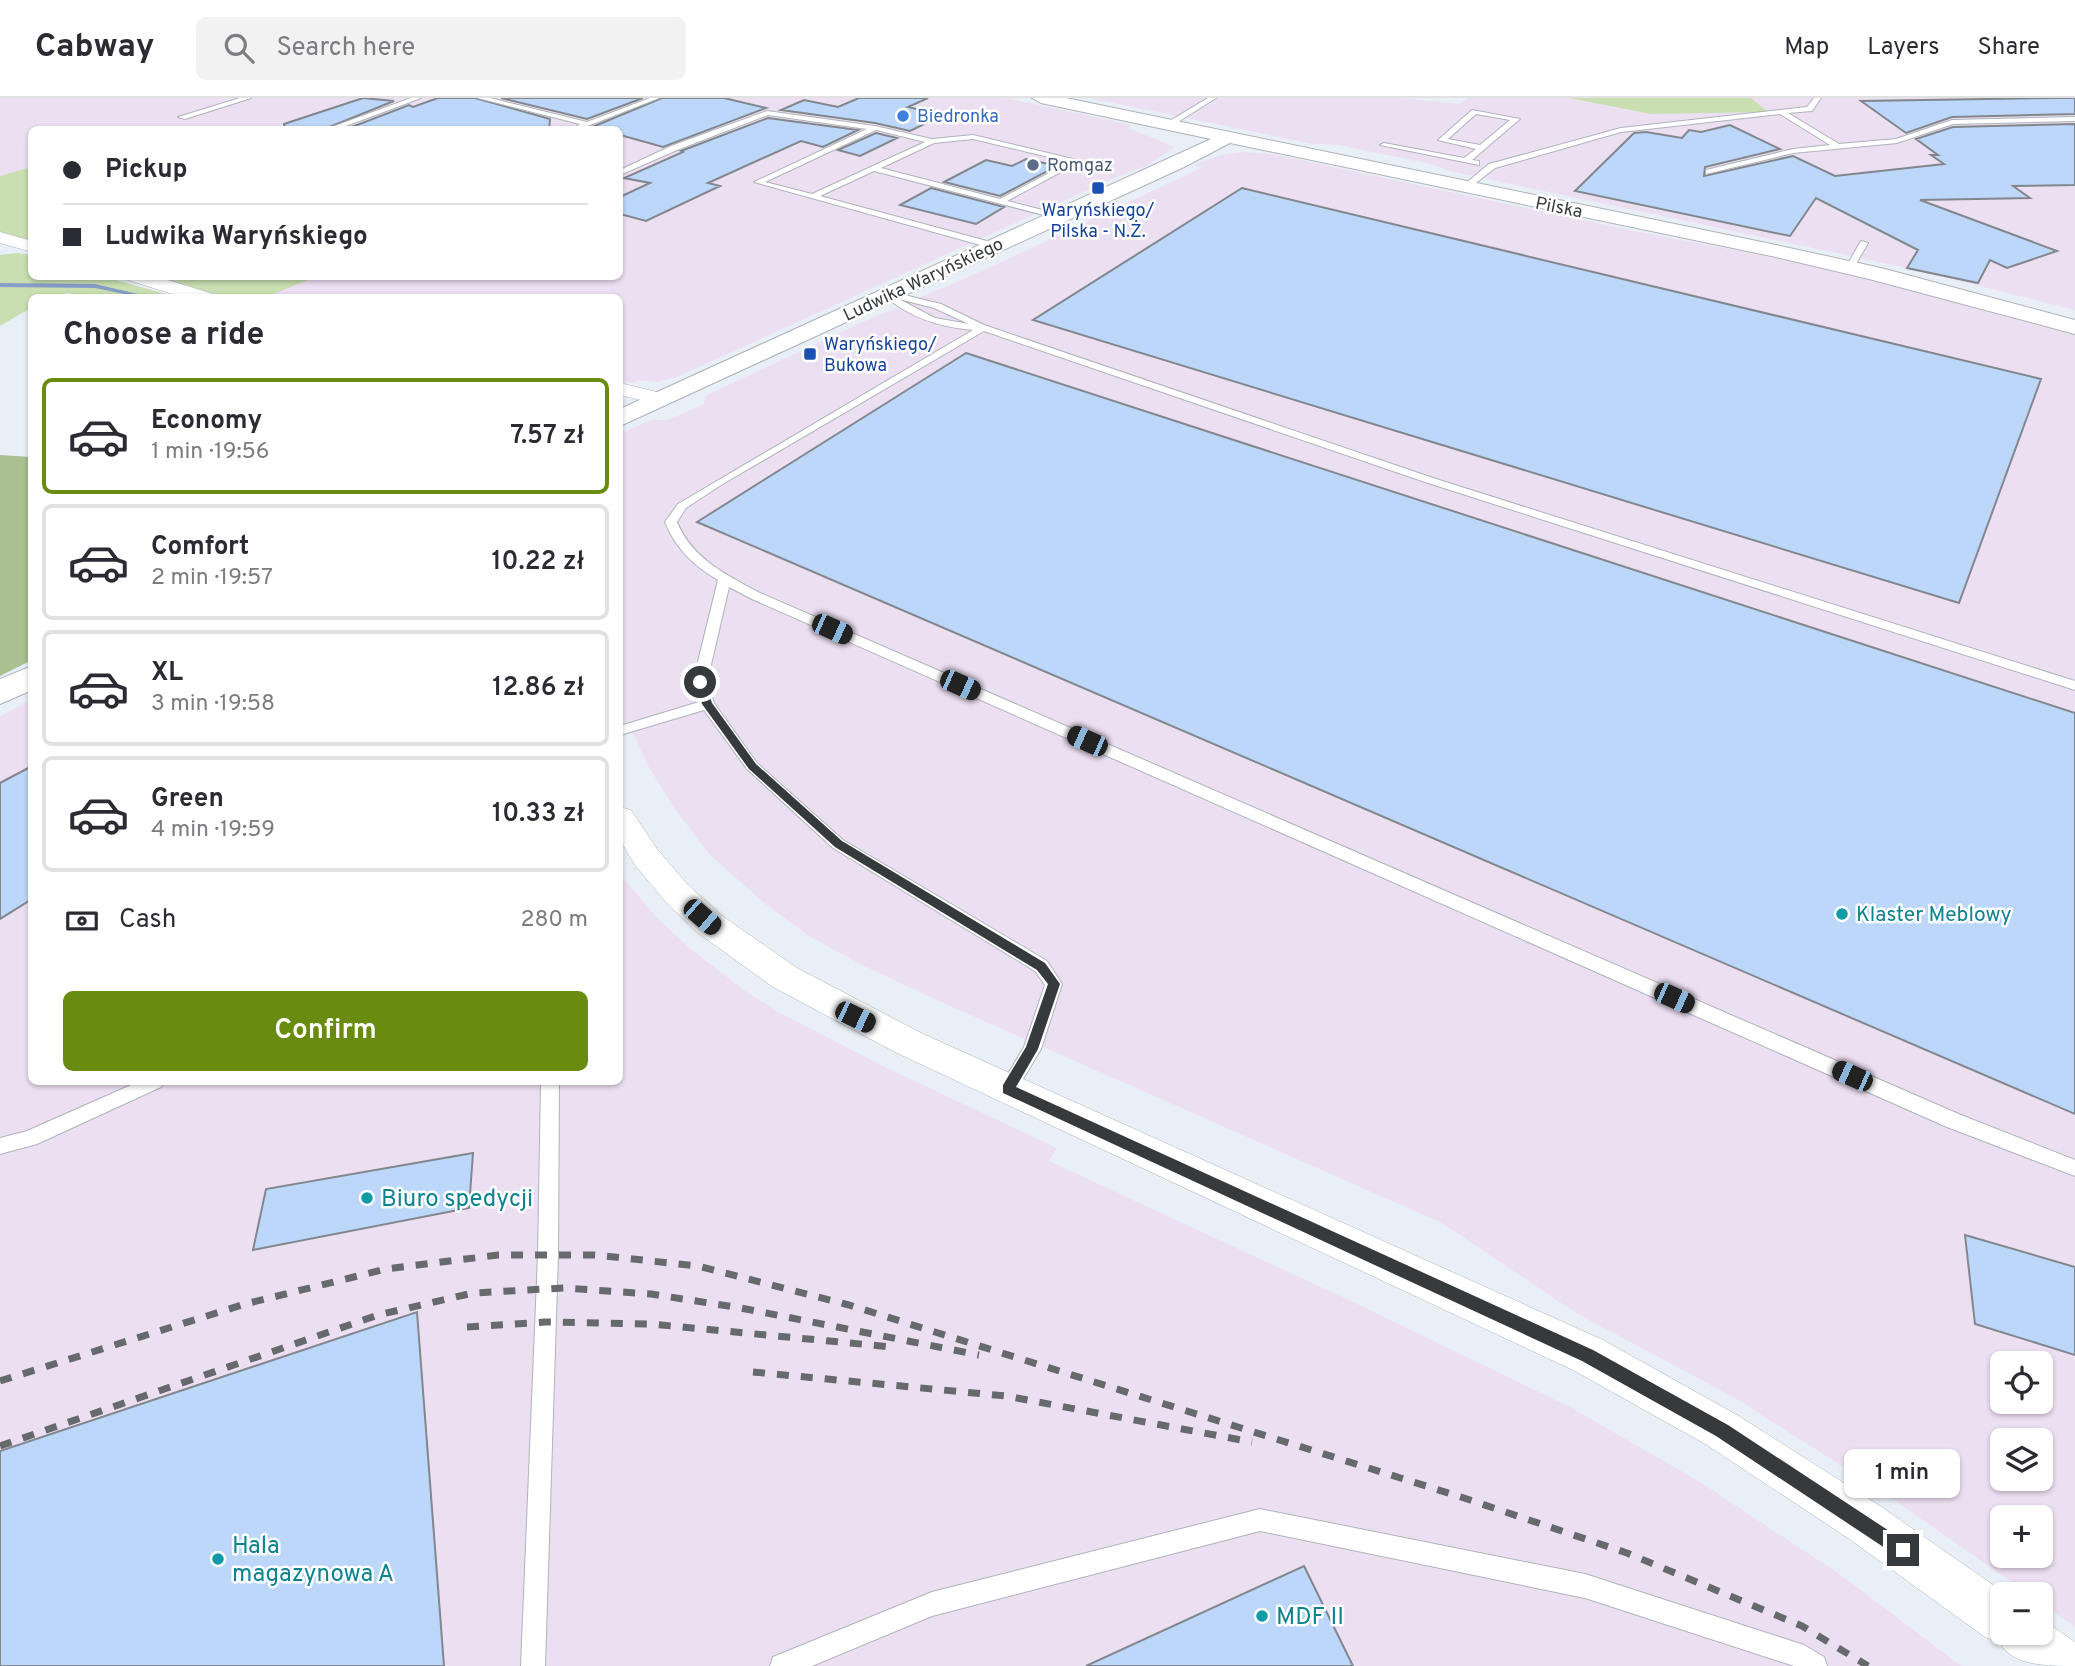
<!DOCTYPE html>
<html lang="en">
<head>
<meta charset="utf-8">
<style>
	body { margin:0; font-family:Overpass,sans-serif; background:#f2f2f3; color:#2b2b33; height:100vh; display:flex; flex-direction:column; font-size:26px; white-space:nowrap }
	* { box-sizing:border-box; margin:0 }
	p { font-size:23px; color:#7c7c81 }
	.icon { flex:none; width:38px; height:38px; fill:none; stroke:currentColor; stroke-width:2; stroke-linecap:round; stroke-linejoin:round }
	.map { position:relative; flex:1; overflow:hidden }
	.side { position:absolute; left:28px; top:196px; width:595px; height:791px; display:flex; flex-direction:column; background:#fff; border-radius:10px; box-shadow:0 2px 5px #0004 }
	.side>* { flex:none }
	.banner { position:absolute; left:28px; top:28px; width:595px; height:154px; border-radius:10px; box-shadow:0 2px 5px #0004; display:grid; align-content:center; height:154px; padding:0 35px; background:#fff }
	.fabs { position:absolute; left:1990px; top:1253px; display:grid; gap:14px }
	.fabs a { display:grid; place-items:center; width:63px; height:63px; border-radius:10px; background:#fff; box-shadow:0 2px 5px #0004; font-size:35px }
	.end { position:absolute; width:32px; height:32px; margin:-16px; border:9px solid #373a3c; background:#fff; box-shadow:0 0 0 4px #fff }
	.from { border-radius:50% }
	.bubble { position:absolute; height:49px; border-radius:10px; background:#fff; box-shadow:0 2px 5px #0004; font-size:23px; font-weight:600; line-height:49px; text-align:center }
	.car { position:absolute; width:21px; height:42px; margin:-21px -10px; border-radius:9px; box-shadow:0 0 5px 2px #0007; background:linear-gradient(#222 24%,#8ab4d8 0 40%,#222 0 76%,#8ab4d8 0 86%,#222 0) }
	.banner b { display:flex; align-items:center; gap:24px; height:66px; font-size:26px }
	.banner b+b { border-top:2px solid #e1e1e2 }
	.banner i { width:18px; height:18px; background:#2b2b33 }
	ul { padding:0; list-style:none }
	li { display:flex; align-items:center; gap:21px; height:116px; margin:0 14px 10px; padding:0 21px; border:4px solid #e1e1e2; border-radius:10px }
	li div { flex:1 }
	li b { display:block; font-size:26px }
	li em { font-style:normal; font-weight:600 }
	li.selected { border-color:#698b0f }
	li>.icon { width:63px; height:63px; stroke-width:1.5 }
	h2 { padding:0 35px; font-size:32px; line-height:84px }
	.pay { display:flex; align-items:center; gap:18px; height:77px; padding:0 35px; font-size:26px }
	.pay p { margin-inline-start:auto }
	.button { display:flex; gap:14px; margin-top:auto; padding:14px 35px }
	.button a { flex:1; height:80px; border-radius:10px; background:#698b0f; color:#fff; font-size:28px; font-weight:600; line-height:80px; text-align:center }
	header { display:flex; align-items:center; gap:42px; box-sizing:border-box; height:98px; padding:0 35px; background:#fff; border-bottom:2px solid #e1e1e2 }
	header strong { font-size:33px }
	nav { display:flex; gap:38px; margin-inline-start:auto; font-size:24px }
	.search { width:490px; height:63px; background:#f2f2f3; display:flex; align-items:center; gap:18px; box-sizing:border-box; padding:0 24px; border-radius:10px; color:#7c7c81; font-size:26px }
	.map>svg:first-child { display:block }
</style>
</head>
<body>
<header>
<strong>Cabway</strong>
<div class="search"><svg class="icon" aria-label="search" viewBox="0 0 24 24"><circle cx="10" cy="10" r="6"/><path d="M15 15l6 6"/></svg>Search here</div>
<nav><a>Map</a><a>Layers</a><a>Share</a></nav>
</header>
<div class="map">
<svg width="2075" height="1568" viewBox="0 0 2075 1568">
	<rect width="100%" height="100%" fill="#e9eff6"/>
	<path fill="#eddff2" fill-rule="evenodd" d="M0,0h1005l127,27 -4,3 47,19 -29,19 -32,12 -437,199 -21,5 -18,-2 -4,3 -14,-2v-83l-357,-1 53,-20 304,-1v-146h-588l-1,37 -31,9z
		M1089,0h314l56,6 9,-6h101l83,16 115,-2 -16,-14h324v212l-168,-42 -457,-97 -20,-7 -91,-19 -26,-1z
		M1241,54l31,2 372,79 165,31 266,70v1293l-34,-24 -1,-9h-11l-151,-105 -143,-91 -159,-85 -134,-90 -501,-221 -81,-38 -51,-28 -46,-34 -53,-47 -36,-47 -27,-44 -12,-27 -15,-20v-283l31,-14h17l36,-16 1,-7 6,-4 152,-71 126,-54 212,-100 -7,-3 27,-10zM2002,1265h38v39h-38zM2002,1342h38v39h-38zM2002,1419h38v39h-38z
		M31,602l1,382h588v-208l37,44 35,32 53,41 33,21 111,57 168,79 -8,13 302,140 219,106 132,76 69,46 70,46 120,91h-1961v-950z"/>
	<path fill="#c9deb1" d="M1569,0h182l17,14 -117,2z
		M31,69v74l-31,-9v-56z
		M18,155l13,2 1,21 73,1 71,20 -83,1 -25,-5 -18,4 -18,1 -1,10 -31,18v-71z
		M153,179h163l-53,21 -37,-1z"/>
	<path fill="#aac091" d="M0,357l31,2 1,203 -32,16z"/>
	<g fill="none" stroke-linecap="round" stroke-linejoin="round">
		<path fill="#869dc8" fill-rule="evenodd" d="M0,185l95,1 47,11 -3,2 -44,-9 -95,-1z"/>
	</g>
	<path fill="#bcd7f9" stroke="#82878d" stroke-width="2" d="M363,0l31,3 -72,29h-37l-1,-6z
		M438,0h37l75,21 -1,11h-205l65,-25 4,2z
		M501,0h142l-56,21z
		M662,0h62l42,10 -103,39 -43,-12v-5l-30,-2z
		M859,0h69l-20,9 35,8 -33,16 -35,-8 -94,-13 23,-10 34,7z
		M2053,0h22v16l-123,3 -46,16 -45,-32z
		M768,20l90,12 -35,17 -22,-6 -93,42 12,3 -74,35 -26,-7v-17l30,-14 -26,-5 59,-26 -2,-1z
		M2075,26v61l-62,1 17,12 -110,2 137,51 -50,17 -17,-8 -12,23 -71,-15 11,-18 -102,-52 -26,38 -215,-45 59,-58 12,-1 36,6 7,-8 12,2 29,-7 50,24 -75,18 -1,9 89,-20 42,20 109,-12 -13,-9h7l-22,-16 37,-12z
		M876,35l21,5 -37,18 -22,-6z
		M1026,61l31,7 -57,30 -56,-14 42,-22 26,6z
		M931,90l73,19 -28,17 -76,-19z
		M1242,90l799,191 -82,224 -926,-283z
		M966,255l1109,360v401l-1378,-592z
		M32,668v133l-32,20v-136z
		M473,1055l-4,55 -216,42 13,-61z
		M1965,1137l110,32v88l-100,-31z
		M417,1214l27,354h-444v-215z
		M1304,1468l49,100h-267z"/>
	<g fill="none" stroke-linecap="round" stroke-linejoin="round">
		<defs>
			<path id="service" d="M240,0h11l-66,21 -7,-2z
				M411,0h10l-86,32h-11z
				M478,0h12l97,24 63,-24h9l-79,31 -4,-2 4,-3z
				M1208,0h8l-46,29 -7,-2z
				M1814,0h7l-9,13 -24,2 51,31 57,-5 56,-19 123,-3v4l-122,3 -56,19 -104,10 -87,21v-4l87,-21 37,-4 -50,-31 -159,18 -126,36 -28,22 -7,-2 29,-24 132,-36 186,-21z
				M1472,12l48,9 -48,41 7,1v4l-99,-20 4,-2 80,15 12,-9 -38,-9zM1476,16l34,6 -30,25 -32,-6z
				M767,13l108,15 57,13 41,-4 108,26 -74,40 55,14v4h-3l-185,-48 -54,25 178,48 1,2 -4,3 -241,-67 113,-53 -99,-14 -91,35 -57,25v-5l51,-24zM876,32l49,12 -113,52 -47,-12zM973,41l97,23 -70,37 -119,-31 53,-25z
				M1861,143l7,2 -15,26h-6l-1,-2z
				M888,193l53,13 43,21 449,153 642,203v9l-650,-208 -441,-151 -263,154 -35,23 -9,14c15,37 50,53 83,71l1201,522 114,45v16l-128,-49 -1195,-528 -23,-12 -22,95 7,21 43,60 86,77 204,121 15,23 -21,65 -27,45 -6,3 -6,-3 -3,-5 25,-42 21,-62 -10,-14 -202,-123 -86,-79 -43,-59 -84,25v-9l79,-24 -6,-20 25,-102c-24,-14 -42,-31 -53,-58l13,-18 295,-174c-33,-3 -63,-12 -88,-34l-2,-2zM899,201l35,9 35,16 -34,-6z
				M138,984h26l-3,5 -124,57 -37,10v-16l27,-7z
				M541,984h18l-1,173 -13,411h-24l17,-411z
				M1260,1411l325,65 219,71 20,12 3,9h-33l-209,-68 -325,-67 -328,85 -120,50h-42l3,-9 159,-65z"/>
			<path id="minor" d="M0,134l32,9v11l-32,-9z
				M125,178h30l58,18 2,4h-30l-57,-18z
				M620,285l49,12 3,4 -3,4 -7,2 -42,-10z
				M620,709l11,3 26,39 30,35 34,31 76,53 124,65 682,307 134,75 143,91 126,88h-4v39h38v-15l35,24v24c-26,0 -63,0 -75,-23l-15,-6 -137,-99 -141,-93 -134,-75 -676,-317 -124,-66 -75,-54 -33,-32 -30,-36 -15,-25z"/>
			<path id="tertiary" d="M1032,0h34l710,147 105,23 194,52v14l-206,-55 -93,-22 -546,-114 -46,24 -564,259v-17l591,-270 -170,-36z
				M32,568v24l-32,14v-25z"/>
		</defs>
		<use href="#service" stroke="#aeb3ba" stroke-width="2"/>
		<use href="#minor" stroke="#aeb3ba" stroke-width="1"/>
		<use href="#tertiary" stroke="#aeb3ba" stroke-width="2"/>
		<use href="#service" fill="#fff" fill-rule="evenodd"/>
		<use href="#minor" fill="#fff" fill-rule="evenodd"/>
		<use href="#tertiary" fill="#fff" fill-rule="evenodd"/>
		<path stroke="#666a6d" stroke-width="7" stroke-dasharray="12 12" stroke-linecap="butt" d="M467,1229l78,-5 106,2 241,23
			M753,1274l253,24 246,46
			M0,1283l245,-77 141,-35 112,-14h97l103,11 151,39 612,192 166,56 175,73 66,40
			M0,1348l378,-131 95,-22 91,-5 87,6 90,14 238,47"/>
	</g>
	<path fill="#373a3c" d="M700,581l5,3 7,21 44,61 86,77 203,122 15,21 -22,65 -22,38 577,263 135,75 181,119 3,6 -3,6 -6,2 -6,-2 -181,-120 -134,-75 -579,-268v-8l23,-38 22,-63 -11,-14 -202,-123 -86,-78 -47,-65 -7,-22z"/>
	<circle fill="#3f7fe0" stroke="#fff" stroke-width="2.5" cx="903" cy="18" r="7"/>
	<circle fill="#5c6f8a" stroke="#fff" stroke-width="2.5" cx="1033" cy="67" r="7"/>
	<g fill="#1a4fb4" stroke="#fff" stroke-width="2.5">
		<rect x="1091" y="83" width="14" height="14" rx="3.5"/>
		<rect x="803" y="249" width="14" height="14" rx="3.5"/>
	</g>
	<g fill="#0f9aa8" stroke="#fff" stroke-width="2.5">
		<circle cx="1842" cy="816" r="7"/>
		<circle cx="367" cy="1100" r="7"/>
		<circle cx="218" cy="1461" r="7"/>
		<circle cx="1262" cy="1518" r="7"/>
	</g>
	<g text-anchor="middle" stroke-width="5" stroke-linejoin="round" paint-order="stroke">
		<g font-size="18" fill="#366cbe" stroke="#fff" text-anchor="start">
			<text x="917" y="24">Biedronka</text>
		</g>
		<g font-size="18" fill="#4e5e75" stroke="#fff" text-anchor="start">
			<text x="1047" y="73">Romgaz</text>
		</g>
		<g font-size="18" fill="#373a3c" stroke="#fff">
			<text transform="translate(1559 109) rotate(11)" y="6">Pilska</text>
			<text transform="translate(923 181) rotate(-25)" y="6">Ludwika Waryńskiego</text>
		</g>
		<g font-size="18" fill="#164399" stroke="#fff">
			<text x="1098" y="118">Waryńskiego/<tspan x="1098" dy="21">Pilska - N.Ż.</tspan></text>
			<text x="824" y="252" text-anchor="start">Waryńskiego/<tspan x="824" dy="21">Bukowa</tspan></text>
		</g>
		<g font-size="21" fill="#0d838f" stroke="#fff" text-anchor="start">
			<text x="1856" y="823">Klaster Meblowy</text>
		</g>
		<g font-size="24" fill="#0d838f" stroke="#fff" text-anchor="start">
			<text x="381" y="1108">Biuro spedycji</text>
			<text x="232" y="1455">Hala<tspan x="232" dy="28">magazynowa A</tspan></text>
			<text x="1276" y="1526">MDF II</text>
		</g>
	</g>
</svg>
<div class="fabs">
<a><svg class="icon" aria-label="locate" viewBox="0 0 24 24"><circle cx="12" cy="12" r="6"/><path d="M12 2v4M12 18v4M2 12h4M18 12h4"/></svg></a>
<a><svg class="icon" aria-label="layers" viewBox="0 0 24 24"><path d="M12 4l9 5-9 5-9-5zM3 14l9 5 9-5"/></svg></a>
<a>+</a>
<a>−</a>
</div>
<i class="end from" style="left:700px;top:584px"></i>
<i class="end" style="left:1903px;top:1452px"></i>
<div class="bubble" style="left:1844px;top:1351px;width:116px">1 min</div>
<i class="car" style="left:832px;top:531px;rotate:114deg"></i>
<i class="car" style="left:960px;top:587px;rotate:114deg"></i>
<i class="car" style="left:1087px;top:643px;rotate:294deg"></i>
<i class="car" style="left:702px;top:819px;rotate:131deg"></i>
<i class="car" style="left:1674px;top:900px;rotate:114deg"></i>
<i class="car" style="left:855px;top:919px;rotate:116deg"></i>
<i class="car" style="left:1852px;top:978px;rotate:294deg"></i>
<div class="banner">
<b><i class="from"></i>Pickup</b>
<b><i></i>Ludwika Waryńskiego</b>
</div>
<section class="side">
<h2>Choose a ride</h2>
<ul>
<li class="selected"><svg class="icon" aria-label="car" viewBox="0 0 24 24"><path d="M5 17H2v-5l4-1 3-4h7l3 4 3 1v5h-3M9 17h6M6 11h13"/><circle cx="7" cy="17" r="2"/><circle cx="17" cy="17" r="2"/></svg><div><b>Economy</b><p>1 min · 19:56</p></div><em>7.57 zł</em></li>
<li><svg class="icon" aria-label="car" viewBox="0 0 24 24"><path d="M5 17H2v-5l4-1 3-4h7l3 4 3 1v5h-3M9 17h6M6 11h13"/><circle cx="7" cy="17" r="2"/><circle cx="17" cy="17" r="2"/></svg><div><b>Comfort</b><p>2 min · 19:57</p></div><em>10.22 zł</em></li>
<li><svg class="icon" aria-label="car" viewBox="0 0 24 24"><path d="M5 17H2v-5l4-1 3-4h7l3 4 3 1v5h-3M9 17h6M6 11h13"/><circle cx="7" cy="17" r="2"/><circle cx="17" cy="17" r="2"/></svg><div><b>XL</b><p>3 min · 19:58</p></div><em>12.86 zł</em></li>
<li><svg class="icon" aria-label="car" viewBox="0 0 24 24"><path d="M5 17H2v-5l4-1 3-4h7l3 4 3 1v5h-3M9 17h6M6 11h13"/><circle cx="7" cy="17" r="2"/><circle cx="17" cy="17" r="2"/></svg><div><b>Green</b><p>4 min · 19:59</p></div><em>10.33 zł</em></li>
</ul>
<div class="pay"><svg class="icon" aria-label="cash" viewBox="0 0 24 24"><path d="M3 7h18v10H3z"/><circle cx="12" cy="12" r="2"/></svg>Cash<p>280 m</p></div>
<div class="button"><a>Confirm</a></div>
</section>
</div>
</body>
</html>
